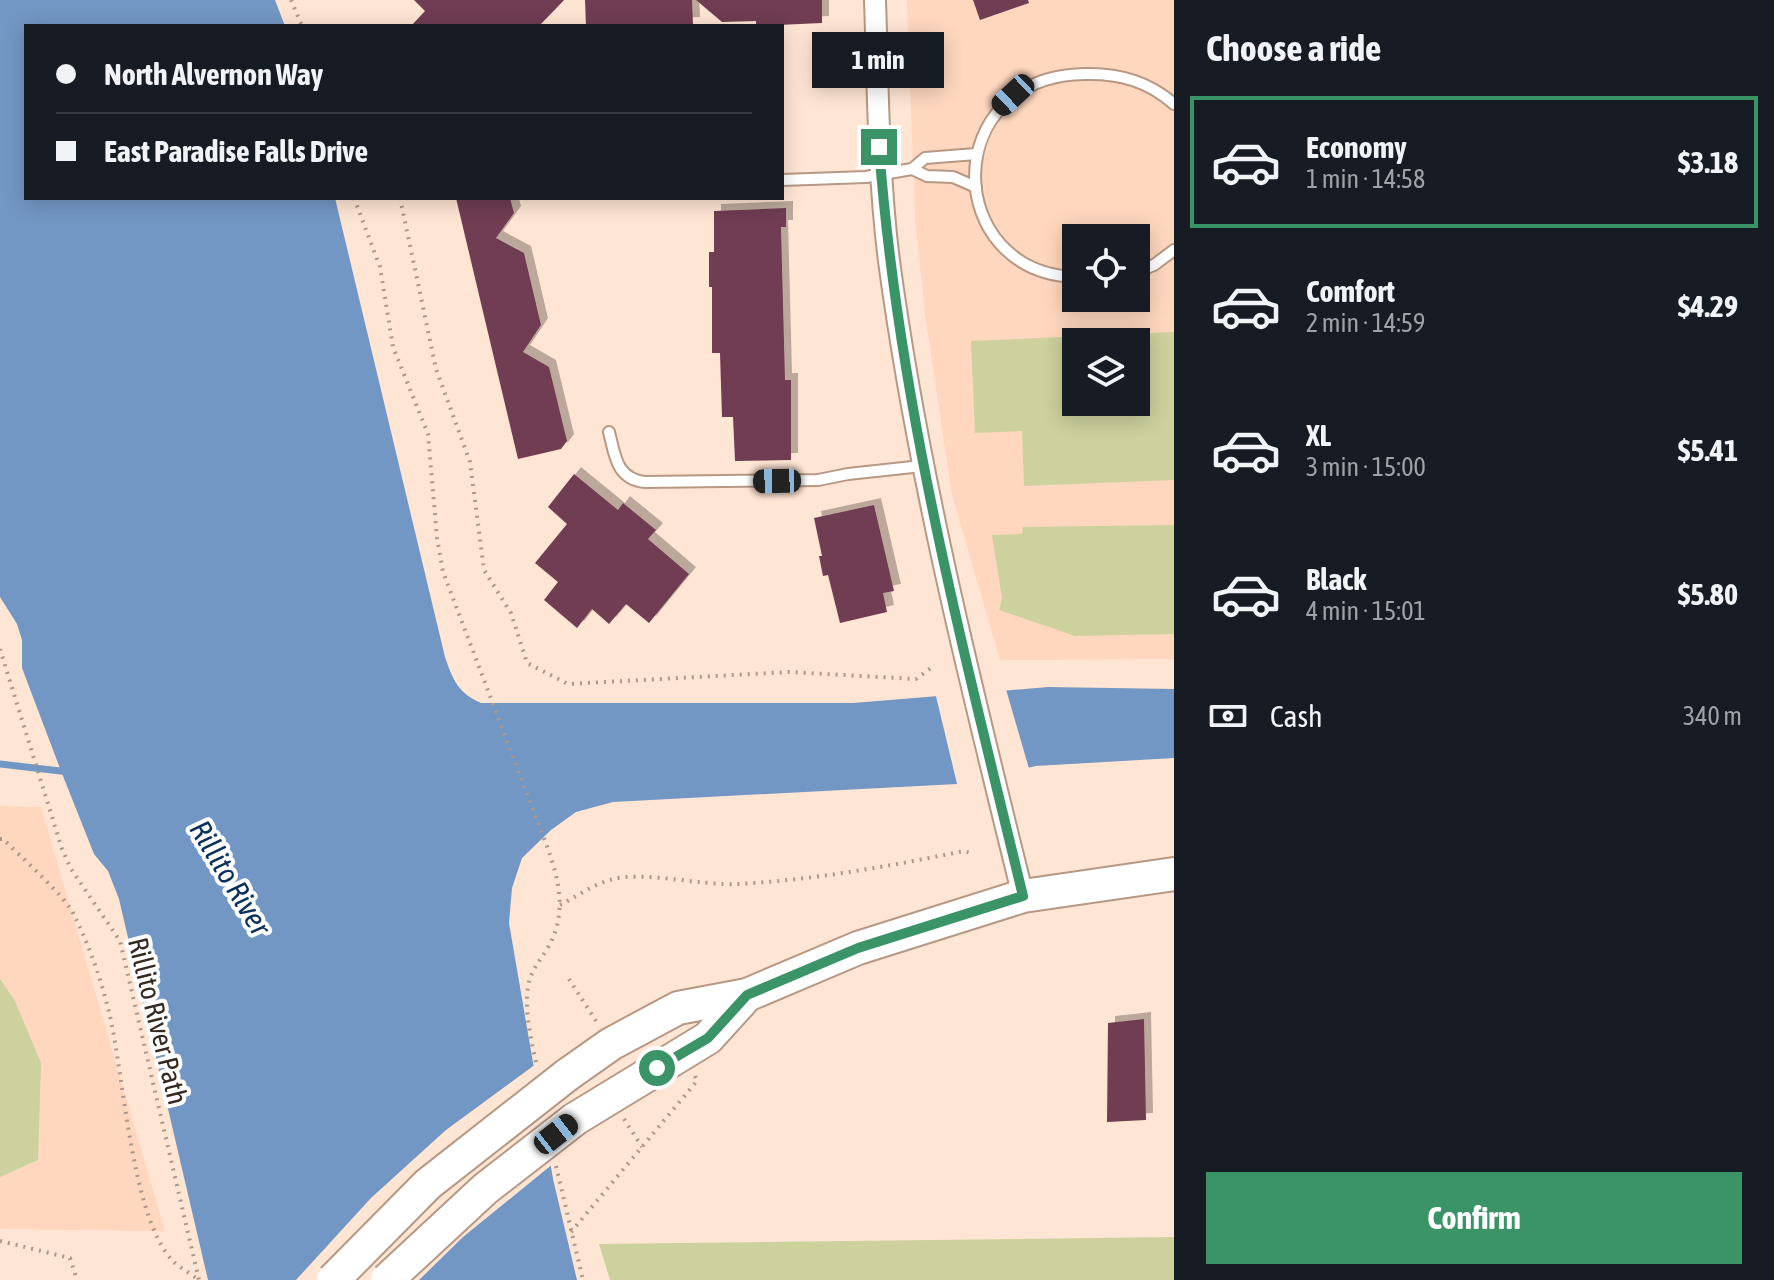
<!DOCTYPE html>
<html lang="en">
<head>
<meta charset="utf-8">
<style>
	body { margin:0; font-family:"Asap Condensed",sans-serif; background:#242831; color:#f1f3f6; height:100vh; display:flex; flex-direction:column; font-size:30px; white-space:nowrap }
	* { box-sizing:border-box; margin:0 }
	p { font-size:26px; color:#9ea1a6 }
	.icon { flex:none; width:44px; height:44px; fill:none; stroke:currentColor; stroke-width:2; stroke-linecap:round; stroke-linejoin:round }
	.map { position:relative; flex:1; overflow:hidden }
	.side { display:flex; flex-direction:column; background:#171b24; width:600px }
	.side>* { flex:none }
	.banner { position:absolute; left:24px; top:24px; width:760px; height:176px; border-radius:0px; box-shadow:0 4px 20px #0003; display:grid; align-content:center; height:176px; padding:0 32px; background:#171b24 }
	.fabs { position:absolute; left:1062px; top:224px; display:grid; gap:16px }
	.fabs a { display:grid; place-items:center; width:88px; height:88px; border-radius:0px; background:#171b24; box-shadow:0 4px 20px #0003; font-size:40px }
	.end { position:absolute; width:36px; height:36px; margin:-18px; border:10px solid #3b9368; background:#fff; box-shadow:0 0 0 4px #fff }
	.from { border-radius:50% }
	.bubble { position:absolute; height:56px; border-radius:0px; background:#171b24; box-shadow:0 4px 20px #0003; font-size:26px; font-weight:700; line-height:56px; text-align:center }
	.car { position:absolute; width:24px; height:48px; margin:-24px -12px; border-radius:10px; box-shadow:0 0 6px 2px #0007; background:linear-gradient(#222 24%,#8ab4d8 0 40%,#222 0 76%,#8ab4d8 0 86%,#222 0) }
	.banner b { display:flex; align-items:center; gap:28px; height:76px; font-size:30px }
	.banner b+b { border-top:2px solid #363941 }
	.banner i { width:20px; height:20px; background:#f1f3f6 }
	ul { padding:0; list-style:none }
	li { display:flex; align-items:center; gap:24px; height:132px; margin:0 16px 12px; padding:0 16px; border:4px solid transparent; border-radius:0px }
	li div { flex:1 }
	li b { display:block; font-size:30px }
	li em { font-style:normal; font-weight:700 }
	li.active { border-color:#3b9368 }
	li>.icon { width:72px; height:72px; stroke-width:1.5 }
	h2 { padding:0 32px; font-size:36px; line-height:96px }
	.pay { display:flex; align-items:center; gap:20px; height:88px; padding:0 32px; font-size:30px }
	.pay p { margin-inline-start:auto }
	.cta { display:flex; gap:16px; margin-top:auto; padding:16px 32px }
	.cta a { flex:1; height:92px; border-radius:0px; background:#3b9368; color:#fff; font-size:32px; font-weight:700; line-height:92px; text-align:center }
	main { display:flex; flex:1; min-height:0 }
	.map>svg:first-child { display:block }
</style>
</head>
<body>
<main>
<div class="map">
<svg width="1174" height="1280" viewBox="0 0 1174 1280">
	<defs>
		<filter id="shadow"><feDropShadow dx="7" dy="-7" stdDeviation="0" flood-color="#0004"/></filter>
	</defs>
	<rect width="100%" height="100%" fill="#ffe5d4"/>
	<path fill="#fed7be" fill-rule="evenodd" d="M907,0h267v659l-174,1 -48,-165 -27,-181 -10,-96zM1076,238h60v60h-60zM1076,342h60v60h-60z
		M0,806l41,1 124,424 -165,-2z"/>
	<path fill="#ccd19d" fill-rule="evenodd" d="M1174,332v148l-150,6 -2,-55 -47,2 -4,-92zM1076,342h60v60h-60z
		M1174,525v109l-99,2 -76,-26 3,-12 -10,-63 30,-1 1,-7z
		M0,979l15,22 26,62 -3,97 -38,17z
		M1174,1237v43h-564l-11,-36z"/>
	<path fill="#7397c4" d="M0,0h275l10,26h-259v172h309l110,459c8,23 13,36 36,46h372l195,-16 126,2v69l-138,8 -79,18 -344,18 -37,10 -25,18 -29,28 -10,30 -3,35 44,256 24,101h-369l-89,-381 -11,-28 -14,-17 -33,-83 -39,-103v-28l-5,-16 -17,-27z"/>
	<path fill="#ffe5d4" d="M1005,686l25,86 -72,16 -23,-96z
		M536,1064l18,99 -91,74 -44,43h-123l75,-82 75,-68z"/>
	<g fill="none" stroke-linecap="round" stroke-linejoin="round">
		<path stroke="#7397c4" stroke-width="7" d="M0,764l69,8"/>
	</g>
	<path fill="#703c53" filter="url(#shadow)" d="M414,0h150l-25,26h-128l14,-15z
		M585,0h107l1,24 -107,2z
		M696,0h126v23l-66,3v-5l-34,1z
		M973,0h55l1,3 -49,17z
		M456,198h54l4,15 -18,25 28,15 17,72 -18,27 26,15 18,74 -6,8 -43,10z
		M786,208v19h-5l4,153h6v80l-56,1 -2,-44h-11l-2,-64h-8v-66h-3v-35h5v-41z
		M574,474l44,36 5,-7 33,27 -8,9 41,35 -40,49 -23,-19 -17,20 -17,-15 -15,19 -33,-28 14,-18 -23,-19 32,-39 -19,-17z
		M874,505l20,86 -11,2 4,19 -47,11 -12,-48 -5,1 -4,-20h3l-8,-38z
		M1144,1019l2,101 -39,2 1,-99z"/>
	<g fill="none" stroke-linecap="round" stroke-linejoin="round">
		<defs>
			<path id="service" d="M912,169l15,7 26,1 23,10
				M782,180l84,-3 46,-8 13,-11 51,-4
				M1136,272l18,-7 20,-15
				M1076,277c-134,-4 -138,-201 9,-203 34,-1 63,7 89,30
				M609,432c6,23 7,47 36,50l173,-2 30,-6 74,-8"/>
			<path id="minor" d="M875,0c3,87 3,174 14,261 29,215 82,425 134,635"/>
			<path id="primary" d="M567,1075l44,-31 67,-36 69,-13 111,-47 165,-52 151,-22
				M575,1119l133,-81 39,-43"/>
		</defs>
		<use href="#service" stroke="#b69884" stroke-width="14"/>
		<use href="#minor" stroke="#b69884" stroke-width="24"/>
		<use href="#primary" stroke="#b69884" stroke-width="36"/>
		<path stroke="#ac988a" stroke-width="4" stroke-dasharray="2 6" stroke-linecap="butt" d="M291,0l11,26
			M354,198l26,69 13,80 35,87 9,104 6,34 105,277c12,34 19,67 -1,100 -8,13 -17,23 -19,38 -4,25 4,56 9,80
			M400,198l36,171 34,93 14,108 27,43 16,50 41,21 221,-12 127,7 19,-14
			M0,649l62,200 9,20 49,72 79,339
			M0,839h3c16,16 64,59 71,76 15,30 27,64 35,97 15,61 22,204 63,248 6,7 17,12 24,18
			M560,905c16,-8 32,-20 50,-25 30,-10 92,6 128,4 76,-4 152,-18 226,-33l10,3
			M569,979l27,42
			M624,1119l18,28
			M556,1166l27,114
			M571,1232l126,-151 -2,-5
			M0,1241l70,17 7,22"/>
		<use href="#service" stroke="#fff" stroke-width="10"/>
		<use href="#minor" stroke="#fff" stroke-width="20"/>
		<use href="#primary" stroke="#fff" stroke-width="32"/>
		<defs>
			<path id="primary-bridge" d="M333,1280l95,-96 139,-109
				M387,1280l98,-91 90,-70"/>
		</defs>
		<use href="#primary-bridge" stroke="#b69884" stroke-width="36" stroke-linecap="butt"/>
		<use href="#primary-bridge" stroke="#fff" stroke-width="32"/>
	</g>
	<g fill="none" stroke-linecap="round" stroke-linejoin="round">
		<path stroke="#3b9368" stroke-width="10" d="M657,1068l51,-30 39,-43 111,-47 165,-52c-60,-248 -125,-494 -144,-749"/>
	</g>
	<g text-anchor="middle" stroke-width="8" stroke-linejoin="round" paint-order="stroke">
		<g font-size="28" fill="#352921" stroke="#fff">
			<text transform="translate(158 1021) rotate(76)" y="10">Rillito River Path</text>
		</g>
		<g font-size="30" font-style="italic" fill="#0a315b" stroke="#fff">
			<text transform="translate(230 878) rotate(59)" y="10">Rillito River</text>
		</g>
	</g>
</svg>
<div class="fabs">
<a><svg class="icon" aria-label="locate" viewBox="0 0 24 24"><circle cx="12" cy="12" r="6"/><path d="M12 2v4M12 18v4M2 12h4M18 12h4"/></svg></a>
<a><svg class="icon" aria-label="layers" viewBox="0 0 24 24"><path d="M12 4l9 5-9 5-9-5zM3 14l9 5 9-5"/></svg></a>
</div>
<i class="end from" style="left:657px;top:1068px"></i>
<i class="end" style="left:879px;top:147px"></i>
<div class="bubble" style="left:812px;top:32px;width:132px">1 min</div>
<i class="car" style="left:1013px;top:95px;rotate:227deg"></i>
<i class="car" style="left:777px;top:481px;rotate:269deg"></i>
<i class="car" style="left:556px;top:1134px;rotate:52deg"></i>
<div class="banner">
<b><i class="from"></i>North Alvernon Way</b>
<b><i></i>East Paradise Falls Drive</b>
</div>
</div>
<section class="side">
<h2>Choose a ride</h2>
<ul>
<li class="active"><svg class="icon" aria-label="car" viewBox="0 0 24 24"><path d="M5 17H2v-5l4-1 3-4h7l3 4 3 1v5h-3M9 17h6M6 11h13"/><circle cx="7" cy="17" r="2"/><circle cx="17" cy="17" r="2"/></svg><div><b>Economy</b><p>1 min · 14:58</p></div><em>$3.18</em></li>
<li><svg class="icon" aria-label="car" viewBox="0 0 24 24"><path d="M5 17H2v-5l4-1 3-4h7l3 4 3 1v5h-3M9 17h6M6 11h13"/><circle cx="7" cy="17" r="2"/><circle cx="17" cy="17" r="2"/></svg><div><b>Comfort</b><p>2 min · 14:59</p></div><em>$4.29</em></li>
<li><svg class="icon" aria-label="car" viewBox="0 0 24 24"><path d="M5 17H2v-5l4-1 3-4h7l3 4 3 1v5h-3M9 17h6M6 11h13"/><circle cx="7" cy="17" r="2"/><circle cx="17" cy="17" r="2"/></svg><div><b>XL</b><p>3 min · 15:00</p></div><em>$5.41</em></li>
<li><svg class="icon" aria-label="car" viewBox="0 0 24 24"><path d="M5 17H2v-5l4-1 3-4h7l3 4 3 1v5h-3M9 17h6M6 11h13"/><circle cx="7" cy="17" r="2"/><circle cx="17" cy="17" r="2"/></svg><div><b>Black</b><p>4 min · 15:01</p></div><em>$5.80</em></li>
</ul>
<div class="pay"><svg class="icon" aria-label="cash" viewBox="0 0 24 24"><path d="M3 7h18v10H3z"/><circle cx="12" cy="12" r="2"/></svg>Cash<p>340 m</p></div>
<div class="cta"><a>Confirm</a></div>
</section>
</main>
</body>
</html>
